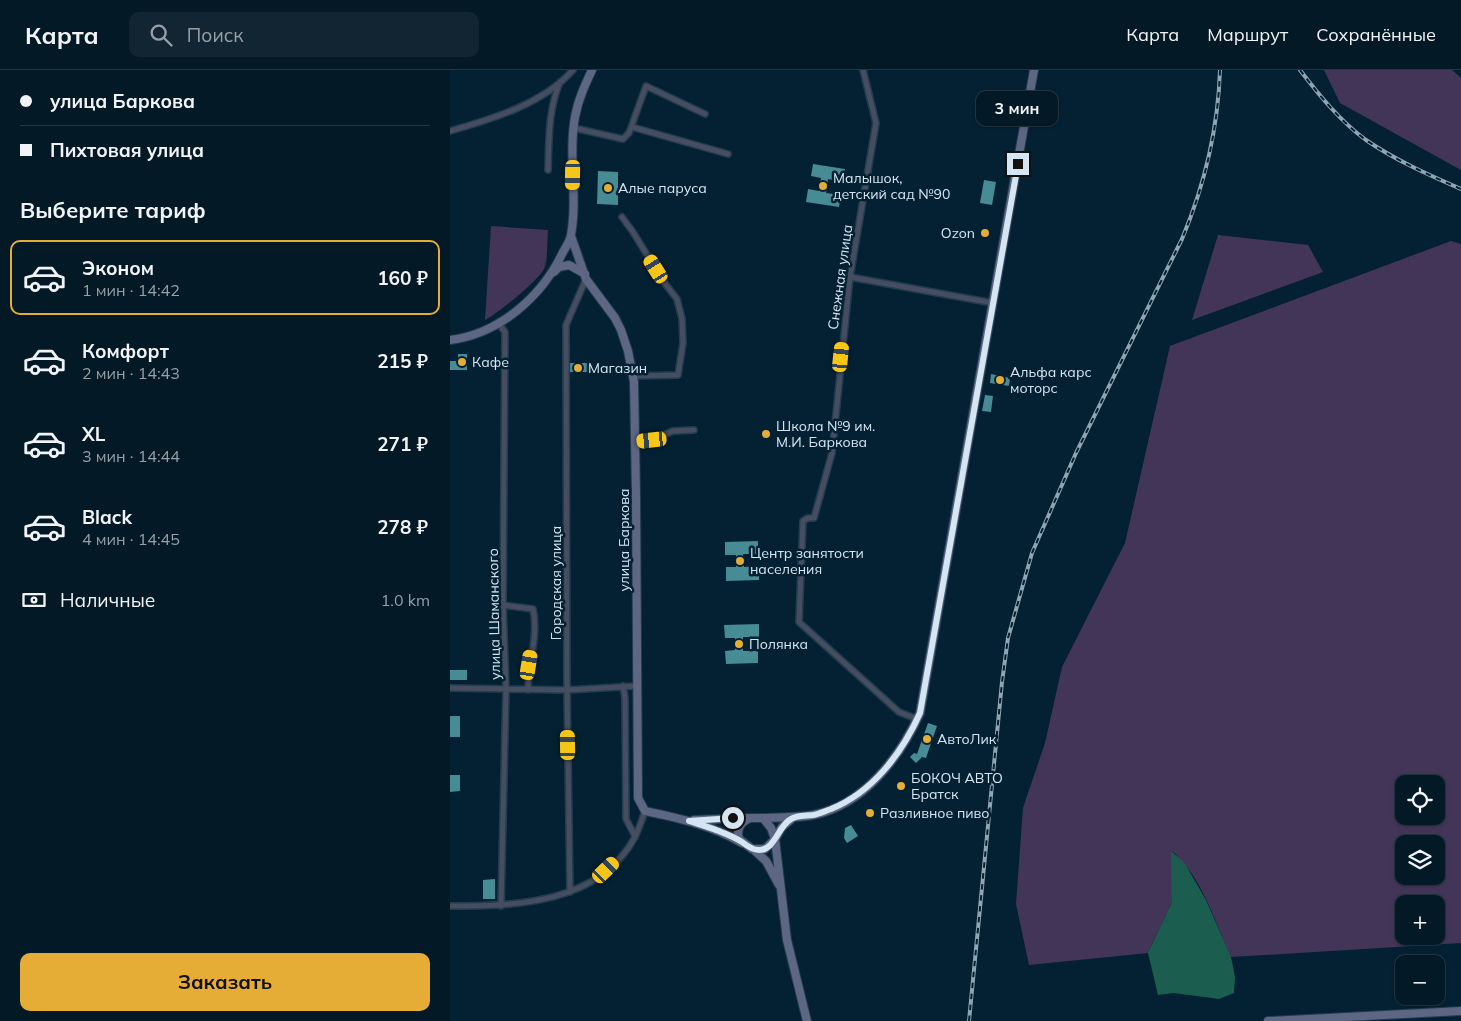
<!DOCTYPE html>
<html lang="ru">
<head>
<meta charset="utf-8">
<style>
	body { margin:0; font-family:Mulish,sans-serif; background:#112632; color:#f1f3f6; height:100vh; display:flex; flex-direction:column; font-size:19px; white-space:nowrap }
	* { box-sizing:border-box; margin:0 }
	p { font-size:16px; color:#97a0a7 }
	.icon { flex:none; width:28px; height:28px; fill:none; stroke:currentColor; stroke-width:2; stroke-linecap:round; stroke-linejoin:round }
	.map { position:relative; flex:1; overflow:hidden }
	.details { display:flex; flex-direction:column; background:#031926; width:450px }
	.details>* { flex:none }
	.top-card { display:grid; align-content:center; height:110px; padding:0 20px; background:#031926 }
	.controls { position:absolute; left:945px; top:705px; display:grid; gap:10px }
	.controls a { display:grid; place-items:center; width:50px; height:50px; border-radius:10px; background:#031926; box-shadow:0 1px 4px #0004,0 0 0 1px #243843; font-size:25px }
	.end { position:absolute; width:22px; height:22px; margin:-11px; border:6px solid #d5e6f2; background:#111; box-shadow:0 0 0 2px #111 }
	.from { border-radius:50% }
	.bubble { position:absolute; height:35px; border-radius:10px; background:#031926; box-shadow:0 1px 4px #0004,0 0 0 1px #243843; font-size:16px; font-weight:700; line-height:35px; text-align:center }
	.car { position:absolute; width:15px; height:30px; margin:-15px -8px; border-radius:6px; box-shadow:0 0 4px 1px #0007; background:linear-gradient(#f5c518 24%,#345 0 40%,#f5c518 0 76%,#345 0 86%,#f5c518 0) }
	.top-card b { display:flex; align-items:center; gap:18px; height:48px; font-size:19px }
	.top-card b+b { border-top:1px solid #243843 }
	.top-card i { width:12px; height:12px; background:#f1f3f6 }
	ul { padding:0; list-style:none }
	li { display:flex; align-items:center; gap:15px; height:75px; margin:0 10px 8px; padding:0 10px; border:2px solid transparent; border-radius:10px }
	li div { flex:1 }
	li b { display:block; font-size:19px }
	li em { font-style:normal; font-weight:700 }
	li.selected { border-color:#e6ad36 }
	li>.icon { width:45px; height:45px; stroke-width:1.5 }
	h2 { padding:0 20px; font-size:22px; line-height:60px }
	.pay { display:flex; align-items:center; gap:12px; height:55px; padding:0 20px; font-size:19px }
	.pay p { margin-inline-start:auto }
	.cta { display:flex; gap:10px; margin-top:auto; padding:10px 20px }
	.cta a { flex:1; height:58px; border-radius:10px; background:#e6ad36; color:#111; font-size:20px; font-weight:700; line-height:58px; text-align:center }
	header { display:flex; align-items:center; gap:30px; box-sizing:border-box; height:70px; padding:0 25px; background:#031926; border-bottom:1px solid #243843 }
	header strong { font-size:24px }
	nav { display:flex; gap:28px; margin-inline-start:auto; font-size:18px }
	.search { width:350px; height:45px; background:#112632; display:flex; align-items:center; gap:12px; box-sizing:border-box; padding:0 18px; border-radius:10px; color:#97a0a7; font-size:19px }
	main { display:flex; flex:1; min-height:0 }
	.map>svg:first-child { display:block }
</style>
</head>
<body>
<header>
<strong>Карта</strong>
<div class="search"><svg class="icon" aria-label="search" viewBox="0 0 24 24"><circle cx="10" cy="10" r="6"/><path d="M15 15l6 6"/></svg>Поиск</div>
<nav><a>Карта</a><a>Маршрут</a><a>Сохранённые</a></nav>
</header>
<main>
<section class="details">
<div class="top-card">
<b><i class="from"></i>улица Баркова</b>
<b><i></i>Пихтовая улица</b>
</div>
<h2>Выберите тариф</h2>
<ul>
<li class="selected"><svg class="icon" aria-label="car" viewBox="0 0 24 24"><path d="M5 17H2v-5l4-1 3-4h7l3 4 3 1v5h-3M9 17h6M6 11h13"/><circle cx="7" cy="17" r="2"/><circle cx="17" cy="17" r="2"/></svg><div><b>Эконом</b><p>1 мин · 14:42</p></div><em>160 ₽</em></li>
<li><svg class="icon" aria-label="car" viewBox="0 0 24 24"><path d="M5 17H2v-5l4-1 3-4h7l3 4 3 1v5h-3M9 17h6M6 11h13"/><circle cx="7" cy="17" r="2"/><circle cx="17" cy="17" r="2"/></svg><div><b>Комфорт</b><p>2 мин · 14:43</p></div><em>215 ₽</em></li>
<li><svg class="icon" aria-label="car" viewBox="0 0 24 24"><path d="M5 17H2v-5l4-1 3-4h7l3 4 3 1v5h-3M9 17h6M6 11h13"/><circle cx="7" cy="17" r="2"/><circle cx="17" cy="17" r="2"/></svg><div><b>XL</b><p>3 мин · 14:44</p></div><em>271 ₽</em></li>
<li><svg class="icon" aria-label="car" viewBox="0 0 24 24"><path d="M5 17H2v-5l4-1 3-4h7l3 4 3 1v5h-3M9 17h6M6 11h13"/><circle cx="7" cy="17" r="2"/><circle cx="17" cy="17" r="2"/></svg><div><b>Black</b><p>4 мин · 14:45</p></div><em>278 ₽</em></li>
</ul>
<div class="pay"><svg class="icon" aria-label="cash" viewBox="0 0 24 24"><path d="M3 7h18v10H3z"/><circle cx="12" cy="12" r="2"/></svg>Наличные<p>1.0 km</p></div>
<div class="cta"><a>Заказать</a></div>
</section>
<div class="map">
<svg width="1011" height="951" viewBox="0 0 1011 951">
	<rect width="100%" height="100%" fill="#042133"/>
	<path fill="#433558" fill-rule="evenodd" d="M874,0h128l9,8v92l-121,-67z
		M41,156l57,4c-1,10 0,31 -4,39 -5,11 -48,46 -59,51z
		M768,165l90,10 15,27 -131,48z
		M1001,171l10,3v699l-230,14c-16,-35 -29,-80 -59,-106v51l-24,51 -119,12 -13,-61 7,-96 22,-65 17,-76 63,-124 45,-197zM954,714h32v32h-32zM954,774h32v32h-32zM954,834h32v32h-32z"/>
	<path fill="#1b5e50" d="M721,781l13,11 22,38 25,57 4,20 -1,16 -15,6 -45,-6 -16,2 -10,-42 24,-51z"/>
	<path fill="#478b95" d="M363,94l32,5 -2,13 -15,-3 -2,14 15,2 -2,12 -33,-5 2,-13 11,2 2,-13 -10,-2z
		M148,101l20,1v33l-21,-1z
		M534,110l12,2 -4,23 -12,-2z
		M8,284h9v16h-17v-9h8z
		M120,293h17v9h-17z
		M541,304l19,4 -1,8 -19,-3z
		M535,325l8,1 -2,16 -9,-1z
		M308,471v13h-15l1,13 15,-1v14l-33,1v-14h10v-12h-11v-13z
		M309,554v13h-16v14h15v12l-32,1 -1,-13 10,-1v-12h-10l-1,-13z
		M0,600h17v10h-17z
		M0,646h10v21h-10z
		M478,653l9,3 -11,32 -4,-1 -6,6 -6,-6 4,-4 3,1z
		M0,705h10v16l-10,1z
		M401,755l7,11 -11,7 -3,-5 1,-10z
		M45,809v20h-12v-19z"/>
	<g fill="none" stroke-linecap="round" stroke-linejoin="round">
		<defs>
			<path id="street" d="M413,0l13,53 -26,154 -18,176 -18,65h-6l-5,3 -4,101 100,90 18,7
				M182,57l96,27
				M124,58l49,11 6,-6 17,-47 59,28
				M0,61c42,-12 93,-27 123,-61
				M98,100c1,-29 0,-60 12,-88
				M172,147l11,15 30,49 14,18 5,20 1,24 -5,32 -45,1
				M400,207l143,26
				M49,254l6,8 -2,273 3,84 -5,217
				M186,371l16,-1 21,-9 21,-1
				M53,535l30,4c6,27 -5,53 -5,81
				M173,616l2,12 1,121 9,17
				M0,618l117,2 70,-4
				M120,822l-3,-202 -1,-365 20,-46
				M0,836c66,0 149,-2 185,-69 4,-8 7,-17 10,-26"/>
			<path id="secondary" d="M121,166l15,43 29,39 6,12 7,21 6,31 2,113 2,303 7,13c33,7 67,14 97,32
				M104,202l5,-5 10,-2 16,9
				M0,270c49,-6 92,-43 113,-88 3,-5 7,-11 8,-17 7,-39 -3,-80 4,-118 3,-17 10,-32 17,-47
				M344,747l-12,10 -7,12 12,101 20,81
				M300,748h13l8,10 4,11 -10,10h-13l-13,-10c-3,-11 2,-17 11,-21z
				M313,748c17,-1 34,0 50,-3 51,-10 87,-58 107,-102l114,-643
				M244,750l53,-2
				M304,780l12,11 13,24
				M818,951l193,-10"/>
		</defs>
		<use href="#street" stroke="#213d4e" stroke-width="8"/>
		<use href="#secondary" stroke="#213d4e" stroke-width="10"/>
		<use href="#street" stroke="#474d60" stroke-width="5"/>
		<use href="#secondary" stroke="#5d6784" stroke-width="8"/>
		<defs>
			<path id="rail" d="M850,0c19,25 40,51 66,70 29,20 63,35 95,49
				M519,951l33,-339 6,-44 24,-85 44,-100 106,-214c23,-55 36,-109 38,-169"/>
		</defs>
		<use href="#rail" stroke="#90a5b3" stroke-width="4"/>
		<use href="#rail" stroke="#042133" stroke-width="2" stroke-dasharray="5.5" stroke-linecap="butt"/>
	</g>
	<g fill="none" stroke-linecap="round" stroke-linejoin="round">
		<path stroke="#d5e6f2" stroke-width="6" d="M283,748l-44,3c18,6 37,11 53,21 5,4 11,8 17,8 16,0 19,-24 32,-31 6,-4 14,-3 22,-4 6,-1 12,-4 18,-6 42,-17 71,-56 89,-96l98,-549"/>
	</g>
	<g fill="#e6ad36" stroke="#042133" stroke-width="2">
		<circle cx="373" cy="116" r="5"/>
		<circle cx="158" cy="118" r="5"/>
		<circle cx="535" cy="163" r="5"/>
		<circle cx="12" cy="292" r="5"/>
		<circle cx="128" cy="298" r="5"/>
		<circle cx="550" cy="310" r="5"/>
		<circle cx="316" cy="364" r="5"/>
		<circle cx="290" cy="491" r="5"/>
		<circle cx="289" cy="574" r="5"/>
		<circle cx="477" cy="669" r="5"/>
		<circle cx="451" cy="716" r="5"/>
		<circle cx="420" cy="743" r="5"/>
	</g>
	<g text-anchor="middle" stroke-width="5" stroke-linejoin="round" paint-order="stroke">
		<g font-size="14" fill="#d5e6f2" stroke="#042133" text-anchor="start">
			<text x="383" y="113">Малышок,<tspan x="383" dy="16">детский сад №90</tspan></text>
			<text x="168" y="123">Алые паруса</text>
			<text x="525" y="168" text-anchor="end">Ozon</text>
			<text x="22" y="297">Кафе</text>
			<text x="138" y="303">Магазин</text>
			<text x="560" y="307">Альфа карс<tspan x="560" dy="16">моторс</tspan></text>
			<text x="326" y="361">Школа №9 им.<tspan x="326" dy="16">М.И. Баркова</tspan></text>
			<text x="300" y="488">Центр занятости<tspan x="300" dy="16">населения</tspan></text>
			<text x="299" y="579">Полянка</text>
			<text x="487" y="674">АвтоЛик</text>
			<text x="461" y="713">БОКОЧ АВТО<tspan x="461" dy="16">Братск</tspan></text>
			<text x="430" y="748">Разливное пиво</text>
		</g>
		<g font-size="14" fill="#d5e6f2" stroke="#042133">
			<text transform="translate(390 207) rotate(-82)" y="5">Снежная улица</text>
			<text transform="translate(174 470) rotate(-90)" y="5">улица Баркова</text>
			<text transform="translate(106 513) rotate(-90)" y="5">Городская улица</text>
			<text transform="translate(44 544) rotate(-91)" y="5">улица Шаманского</text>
		</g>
	</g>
</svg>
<div class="controls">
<a><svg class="icon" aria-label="locate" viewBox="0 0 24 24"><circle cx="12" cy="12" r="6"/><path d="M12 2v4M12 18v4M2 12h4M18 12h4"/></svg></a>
<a><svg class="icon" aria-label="layers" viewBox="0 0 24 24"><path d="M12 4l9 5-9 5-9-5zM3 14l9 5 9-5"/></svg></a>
<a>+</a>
<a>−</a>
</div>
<i class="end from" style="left:283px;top:748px"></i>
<i class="end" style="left:568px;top:94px"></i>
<div class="bubble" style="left:526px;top:21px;width:82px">3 мин</div>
<i class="car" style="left:123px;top:105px;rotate:181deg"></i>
<i class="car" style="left:206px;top:199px;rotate:328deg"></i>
<i class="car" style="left:391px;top:287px;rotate:6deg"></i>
<i class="car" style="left:202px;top:370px;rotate:264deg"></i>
<i class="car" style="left:79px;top:595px;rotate:9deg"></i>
<i class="car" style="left:118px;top:675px;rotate:359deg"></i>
<i class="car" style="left:156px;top:800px;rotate:46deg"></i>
</div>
</main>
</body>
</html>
